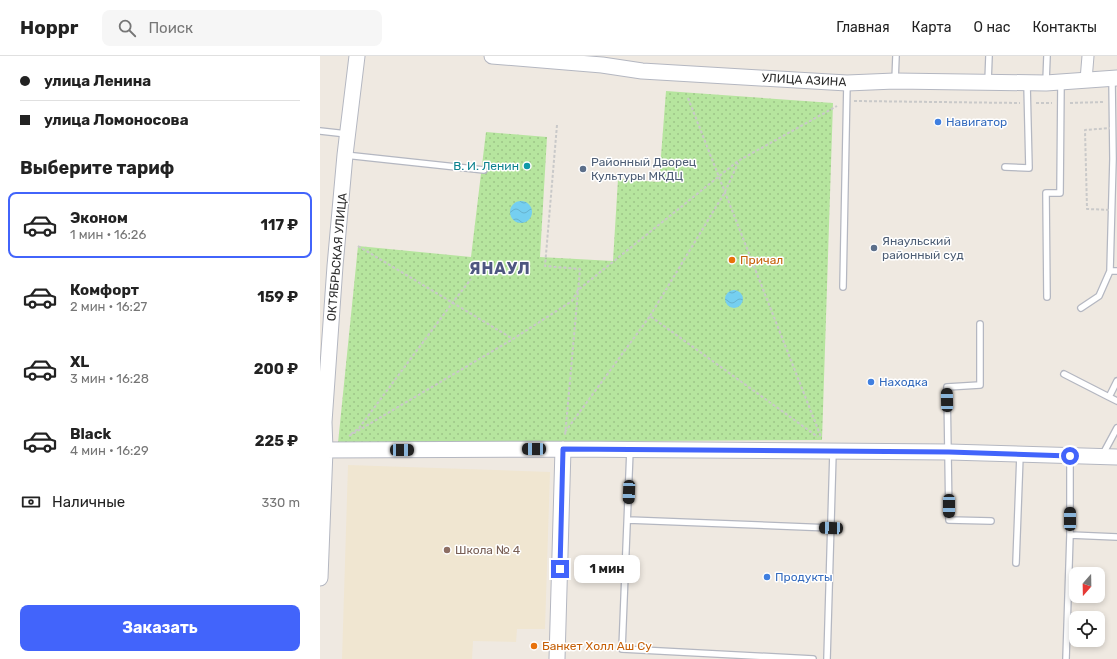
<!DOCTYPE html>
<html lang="ru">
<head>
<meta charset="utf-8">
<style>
	body { margin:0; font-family:Rubik,sans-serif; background:#f6f6f6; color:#222; height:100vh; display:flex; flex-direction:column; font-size:15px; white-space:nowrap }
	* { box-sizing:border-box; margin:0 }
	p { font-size:13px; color:#767676 }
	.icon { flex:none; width:22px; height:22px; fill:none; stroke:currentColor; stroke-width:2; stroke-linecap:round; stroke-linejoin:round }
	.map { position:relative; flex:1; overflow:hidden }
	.side { display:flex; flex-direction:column; background:#fff; width:320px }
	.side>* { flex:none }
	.banner { display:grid; align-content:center; height:88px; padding:0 20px; background:#fff }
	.needle { width:26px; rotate:200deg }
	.tools { position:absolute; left:749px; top:511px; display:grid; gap:8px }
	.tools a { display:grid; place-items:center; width:36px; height:36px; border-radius:8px; background:#fff; box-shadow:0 2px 6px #0003; font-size:20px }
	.end { position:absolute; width:18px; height:18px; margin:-9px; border:5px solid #4264fb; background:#fff; box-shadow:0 0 0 2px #fff }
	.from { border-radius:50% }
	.bubble { position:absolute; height:28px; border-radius:8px; background:#fff; box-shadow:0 2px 6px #0003; font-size:13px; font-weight:700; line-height:28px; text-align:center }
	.car { position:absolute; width:12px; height:24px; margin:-12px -6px; border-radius:5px; box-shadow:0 0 3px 1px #0007; background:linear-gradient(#222 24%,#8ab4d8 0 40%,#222 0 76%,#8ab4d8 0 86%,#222 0) }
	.banner b { display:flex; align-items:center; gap:14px; height:38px; font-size:15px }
	.banner b+b { border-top:1px solid #e0e0e0 }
	.banner i { width:10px; height:10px; background:#222 }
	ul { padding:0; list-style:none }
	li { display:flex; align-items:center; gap:12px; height:66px; margin:0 8px 6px; padding:0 12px; border:2px solid transparent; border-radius:8px }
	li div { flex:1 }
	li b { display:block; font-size:15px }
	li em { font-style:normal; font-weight:700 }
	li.current { border-color:#4264fb }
	li>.icon { width:36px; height:36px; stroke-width:1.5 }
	h2 { padding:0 20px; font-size:18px; line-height:48px }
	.pay { display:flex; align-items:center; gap:10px; height:44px; padding:0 20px; font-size:15px }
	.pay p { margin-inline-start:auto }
	.action { display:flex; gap:8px; margin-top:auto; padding:8px 20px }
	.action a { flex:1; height:46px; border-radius:8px; background:#4264fb; color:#fff; font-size:16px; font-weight:700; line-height:46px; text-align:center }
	header { display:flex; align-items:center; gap:24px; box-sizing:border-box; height:56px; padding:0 20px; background:#fff; border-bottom:1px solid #e0e0e0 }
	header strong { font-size:19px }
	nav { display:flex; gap:22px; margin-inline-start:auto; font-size:14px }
	.search { width:280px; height:36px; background:#f6f6f6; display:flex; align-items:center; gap:10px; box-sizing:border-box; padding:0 14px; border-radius:8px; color:#767676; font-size:15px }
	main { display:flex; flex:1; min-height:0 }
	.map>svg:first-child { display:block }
</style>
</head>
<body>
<header>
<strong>Hoppr</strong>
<div class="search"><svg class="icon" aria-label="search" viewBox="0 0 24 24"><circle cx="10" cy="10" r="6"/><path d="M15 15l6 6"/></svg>Поиск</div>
<nav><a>Главная</a><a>Карта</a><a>О нас</a><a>Контакты</a></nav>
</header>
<main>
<section class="side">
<div class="banner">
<b><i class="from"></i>улица Ленина</b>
<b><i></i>улица Ломоносова</b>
</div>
<h2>Выберите тариф</h2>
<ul>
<li class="current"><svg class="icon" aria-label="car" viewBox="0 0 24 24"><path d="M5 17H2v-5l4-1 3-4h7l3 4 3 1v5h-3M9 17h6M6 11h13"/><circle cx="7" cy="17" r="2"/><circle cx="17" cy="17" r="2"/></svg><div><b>Эконом</b><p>1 мин · 16:26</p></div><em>117 ₽</em></li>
<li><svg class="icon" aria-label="car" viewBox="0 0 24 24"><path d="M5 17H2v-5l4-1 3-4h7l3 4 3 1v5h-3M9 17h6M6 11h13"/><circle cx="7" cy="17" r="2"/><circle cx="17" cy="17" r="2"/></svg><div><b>Комфорт</b><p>2 мин · 16:27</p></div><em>159 ₽</em></li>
<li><svg class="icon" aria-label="car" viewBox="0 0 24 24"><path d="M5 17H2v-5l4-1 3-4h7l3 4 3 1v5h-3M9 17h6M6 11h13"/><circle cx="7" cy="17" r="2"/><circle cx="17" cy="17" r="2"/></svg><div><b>XL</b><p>3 мин · 16:28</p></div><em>200 ₽</em></li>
<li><svg class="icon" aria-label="car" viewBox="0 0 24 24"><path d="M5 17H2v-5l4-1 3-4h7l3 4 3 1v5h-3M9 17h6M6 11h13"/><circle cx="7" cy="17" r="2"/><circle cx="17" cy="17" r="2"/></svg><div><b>Black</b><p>4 мин · 16:29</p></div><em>225 ₽</em></li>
</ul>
<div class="pay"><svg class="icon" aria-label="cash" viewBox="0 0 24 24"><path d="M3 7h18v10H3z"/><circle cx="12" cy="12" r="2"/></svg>Наличные<p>330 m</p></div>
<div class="action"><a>Заказать</a></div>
</section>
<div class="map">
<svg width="797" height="603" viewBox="0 0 797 603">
	<defs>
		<pattern id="grass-dots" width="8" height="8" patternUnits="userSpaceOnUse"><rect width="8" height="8" fill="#b6e59e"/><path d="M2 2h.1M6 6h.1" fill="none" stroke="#9dc588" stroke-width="1.8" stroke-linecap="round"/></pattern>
		<pattern id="water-waves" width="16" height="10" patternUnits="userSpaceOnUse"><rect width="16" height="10" fill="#75cff0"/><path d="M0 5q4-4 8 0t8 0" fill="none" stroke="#66b2ce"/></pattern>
	</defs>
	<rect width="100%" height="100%" fill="#efe9e1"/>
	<path fill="#f0e6d1" d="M28,409l202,7 -5,157h-28l-1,13 -43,-1 -1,18h-130z"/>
	<path fill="url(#grass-dots)" d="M346,35l167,12 -11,337 -484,3 20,-197 113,11 15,-125 61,5 -7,120 73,4 5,-82 41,3z"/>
	<path fill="url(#water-waves)" d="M190 156a11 11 0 1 1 22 0a11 11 0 1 1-22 0Z
		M405 243a9 9 0 1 1 18 0a9 9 0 1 1-18 0Z"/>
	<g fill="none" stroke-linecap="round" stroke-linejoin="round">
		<defs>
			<path id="lane" d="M575,25l1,-25
				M668,26l1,-26
				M726,26l1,-26
				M0,75l27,3
				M25,99l139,15
				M685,111l24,1 -2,-84
				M790,215h7
				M523,231l4,-204
				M727,241l-1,-104h14l1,-110
				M761,252l18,-12 11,-25 3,-112 -1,-80
				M660,268v61l-33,2 2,133 42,1
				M744,318l45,23
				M797,325l-8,16 8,4
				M310,394l-8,199 191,10
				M783,398l14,-26
				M308,464l203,8
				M750,479l47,2
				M696,507l4,-108
				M507,603l6,-207
				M746,603l4,-124v-78"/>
			<path id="street" d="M766,24l2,-24"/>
			<path id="secondary" d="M172,0l110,9 40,6 205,12 48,-2 151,2 71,-5
				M0,394l243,-1 386,3 168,5
				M0,522l5,-128 -1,-28 11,-156 10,-111 12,-99
				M237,603l6,-210"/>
		</defs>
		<use href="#lane" stroke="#b4b7c1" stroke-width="8"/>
		<use href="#street" stroke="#b4b7c1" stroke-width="13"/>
		<use href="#secondary" stroke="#b4b7c1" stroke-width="17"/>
		<path stroke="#c9c9c9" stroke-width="2" stroke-dasharray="3 2" stroke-linecap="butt" d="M368,42l133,339
			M534,45l166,2
			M716,47h16
			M750,47l34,-1
			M237,69l-12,141 35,3 -15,167
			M791,72l2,31 -1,51 -25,-1 -2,-79z
			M38,190l155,93
			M330,260l75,-124 13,-29
			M245,376l85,-116 168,121
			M31,378l8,-6 94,-126 18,-23
			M29,380l164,-97 59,-38 6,-11 160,-129 99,-55"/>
		<use href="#lane" stroke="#fff" stroke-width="5.5"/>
		<use href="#street" stroke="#fff" stroke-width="11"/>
		<use href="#secondary" stroke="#fff" stroke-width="15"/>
	</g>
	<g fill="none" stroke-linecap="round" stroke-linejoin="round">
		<path stroke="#4264fb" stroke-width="5" d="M240,513l3,-120 386,3 121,4"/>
	</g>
	<g fill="#3f7fe0" stroke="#fff" stroke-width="1.5">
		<circle cx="618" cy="66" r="4"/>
		<circle cx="551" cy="326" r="4"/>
		<circle cx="447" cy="521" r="4"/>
	</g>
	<circle fill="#0f9aa8" stroke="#fff" stroke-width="1.5" cx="207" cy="110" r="4"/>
	<g fill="#5c6f8a" stroke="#fff" stroke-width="1.5">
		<circle cx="263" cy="113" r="4"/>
		<circle cx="554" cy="192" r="4"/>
	</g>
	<g fill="#e8710a" stroke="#fff" stroke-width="1.5">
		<circle cx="412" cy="204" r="4"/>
		<circle cx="214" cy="590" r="4"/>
	</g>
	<circle fill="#8d6e63" stroke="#fff" stroke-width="1.5" cx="127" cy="494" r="4"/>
	<g text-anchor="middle" stroke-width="3" stroke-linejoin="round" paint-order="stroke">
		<g font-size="12" fill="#2e2e2e" stroke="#fff">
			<text transform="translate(484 24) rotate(3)" y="4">УЛИЦА АЗИНА</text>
			<text transform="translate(17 201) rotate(-85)" y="4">ОКТЯБРЬСКАЯ УЛИЦА</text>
		</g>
		<g font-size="12" fill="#366cbe" stroke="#fff" text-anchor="start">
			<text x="626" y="70">Навигатор</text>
			<text x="559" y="330">Находка</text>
			<text x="455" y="525">Продукты</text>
		</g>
		<g font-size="12" fill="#4e5e75" stroke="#fff" text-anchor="start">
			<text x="271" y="110">Районный Дворец<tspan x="271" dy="14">Культуры МКДЦ</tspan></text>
			<text x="562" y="189">Янаульский<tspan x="562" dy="14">районный суд</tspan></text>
		</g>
		<g font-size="12" fill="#0d838f" stroke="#fff" text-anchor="end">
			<text x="199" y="114">В. И. Ленин</text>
		</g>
		<g font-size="12" fill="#c56008" stroke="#fff" text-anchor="start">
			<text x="420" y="208">Причал</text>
			<text x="222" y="594">Банкет Холл Аш Су</text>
		</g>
		<g font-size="12" fill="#785e54" stroke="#fff" text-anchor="start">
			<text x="135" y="498">Школа № 4</text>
		</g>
		<g font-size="16" font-weight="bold" letter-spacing="1" fill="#4d5680" stroke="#fff">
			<text x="180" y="218">ЯНАУЛ</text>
		</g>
	</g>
</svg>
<div class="tools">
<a><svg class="needle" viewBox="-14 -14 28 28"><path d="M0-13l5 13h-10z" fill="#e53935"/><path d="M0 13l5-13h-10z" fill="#767676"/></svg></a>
<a><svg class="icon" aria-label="locate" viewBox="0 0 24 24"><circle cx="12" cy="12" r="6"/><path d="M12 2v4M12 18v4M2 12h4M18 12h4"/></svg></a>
</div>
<i class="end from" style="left:750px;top:400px"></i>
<i class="end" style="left:240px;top:513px"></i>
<div class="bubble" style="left:254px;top:499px;width:66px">1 мин</div>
<i class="car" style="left:627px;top:344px;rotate:359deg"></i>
<i class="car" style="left:214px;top:393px;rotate:270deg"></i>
<i class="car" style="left:82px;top:394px;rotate:90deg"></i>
<i class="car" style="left:309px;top:436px;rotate:182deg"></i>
<i class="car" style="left:629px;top:450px;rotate:180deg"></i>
<i class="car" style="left:750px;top:463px;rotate:0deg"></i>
<i class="car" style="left:511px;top:472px;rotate:272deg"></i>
</div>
</main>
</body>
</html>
